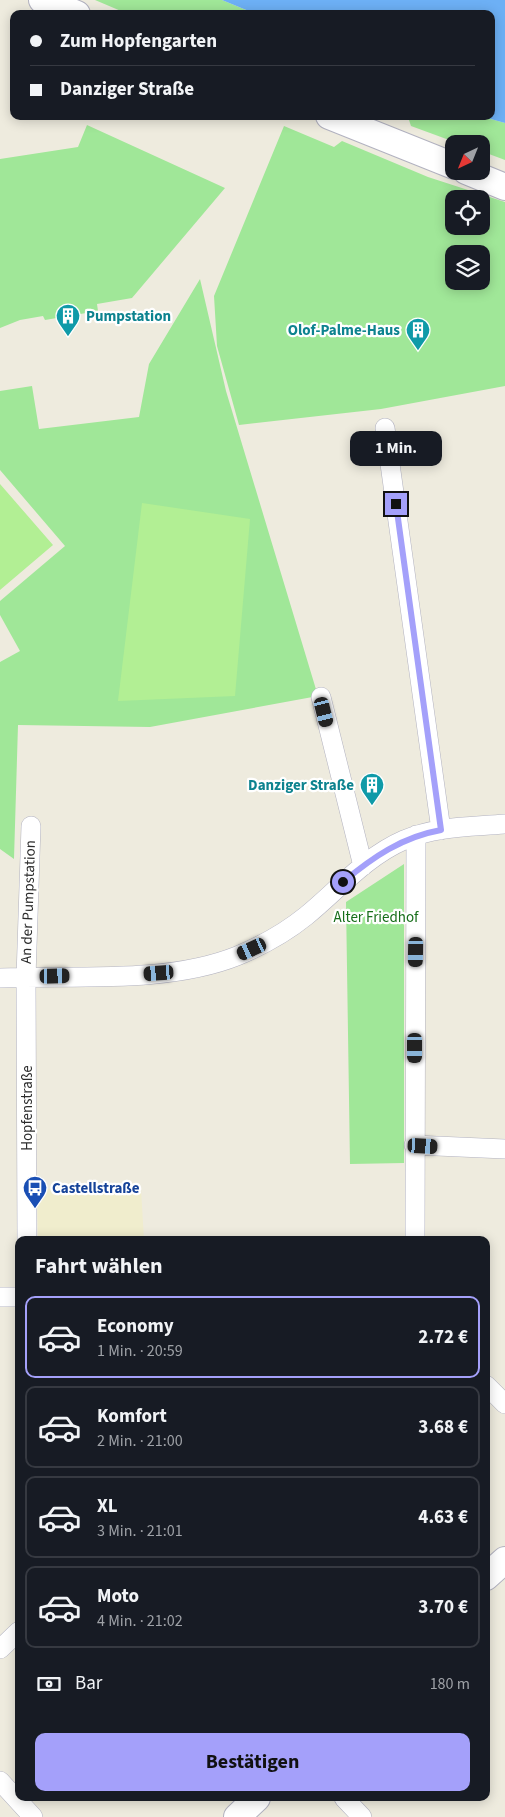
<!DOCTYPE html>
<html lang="de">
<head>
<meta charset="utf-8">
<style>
	body { margin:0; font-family:"Source Sans 3",sans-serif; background:#20242c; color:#f1f3f6; height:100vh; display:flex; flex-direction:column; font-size:19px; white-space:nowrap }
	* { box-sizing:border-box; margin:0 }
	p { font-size:16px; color:#9ea1a6 }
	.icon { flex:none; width:28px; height:28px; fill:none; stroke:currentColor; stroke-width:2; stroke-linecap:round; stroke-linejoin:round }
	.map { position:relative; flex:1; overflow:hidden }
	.drawer { position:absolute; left:15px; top:1236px; width:475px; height:565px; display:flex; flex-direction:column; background:#171b24; border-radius:10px; box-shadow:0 2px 12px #0003 }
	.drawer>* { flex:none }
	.banner { position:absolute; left:10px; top:10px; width:485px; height:110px; border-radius:10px; box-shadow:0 2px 12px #0003; display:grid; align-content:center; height:110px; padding:0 20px; background:#171b24 }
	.needle { width:32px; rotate:223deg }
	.controls { position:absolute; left:445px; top:135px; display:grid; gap:10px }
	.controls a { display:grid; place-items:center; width:45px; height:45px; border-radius:10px; background:#171b24; box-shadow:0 2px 12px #0003; font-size:25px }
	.end { position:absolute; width:22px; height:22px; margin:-11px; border:6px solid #a4a0fa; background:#111; box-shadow:0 0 0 2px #111 }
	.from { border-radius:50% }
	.bubble { position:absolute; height:35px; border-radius:10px; background:#171b24; box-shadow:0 2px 12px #0003; font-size:16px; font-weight:700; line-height:35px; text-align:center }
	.car { position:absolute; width:15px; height:30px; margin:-15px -8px; border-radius:6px; box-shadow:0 0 4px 1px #0007; background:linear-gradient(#222 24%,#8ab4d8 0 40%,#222 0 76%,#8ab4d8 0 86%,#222 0) }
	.banner b { display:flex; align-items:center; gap:18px; height:48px; font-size:19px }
	.banner b+b { border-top:1px solid #363941 }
	.banner i { width:12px; height:12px; background:#f1f3f6 }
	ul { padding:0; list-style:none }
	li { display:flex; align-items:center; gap:15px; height:82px; margin:0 10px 8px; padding:0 10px; border:2px solid #363941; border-radius:10px }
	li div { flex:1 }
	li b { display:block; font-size:19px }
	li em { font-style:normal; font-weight:700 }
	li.on { border-color:#a4a0fa }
	li>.icon { width:45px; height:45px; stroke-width:1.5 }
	h2 { padding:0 20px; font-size:22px; line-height:60px }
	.pay { display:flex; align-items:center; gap:12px; height:55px; padding:0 20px; font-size:19px }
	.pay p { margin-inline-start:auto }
	.action { display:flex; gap:10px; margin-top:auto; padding:10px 20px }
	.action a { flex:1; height:58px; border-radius:10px; background:#a4a0fa; color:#111; font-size:20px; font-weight:700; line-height:58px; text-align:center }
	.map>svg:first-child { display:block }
</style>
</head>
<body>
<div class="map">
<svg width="505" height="1817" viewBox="0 0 505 1817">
	<rect width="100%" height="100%" fill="#eeebde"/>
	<path fill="#f0edcd" d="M37,1189h104l3,51h-106z"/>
	<path fill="#a0e798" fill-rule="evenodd" d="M95,0h127l34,14h-128z
		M480,116l25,7v37l-24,-9v-7h-21l-49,-18 -3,-9z
		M87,125l138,63 -93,110 -35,6 1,7 -53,9 -2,-4 -23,4 -20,8v-169l78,-12z
		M284,126l50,21 8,-6 86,36 77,25v184l-124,23 -142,16 -22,-79 -3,-50zM454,199h27v27h-27zM454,254h27v27h-27z
		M200,279l26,112 92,305 -168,31 -132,-2 -4,134 -14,-10v-187l20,-11 -20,-36v-14l65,-55 -65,-76v-79l32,-5 7,43 100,-12 10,-53z
		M404,864v299l-54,1 -4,-262z"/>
	<path fill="#b2ef94" d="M0,484l53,61 -53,45z
		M142,503l108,16 -15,177 -117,5z"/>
	<path fill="#6db0f5" d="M222,0h283v123l-25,-7h11v-102h-235z"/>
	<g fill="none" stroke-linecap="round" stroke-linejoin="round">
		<defs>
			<path id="street" d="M385,428l56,402
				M321,697l42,169
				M0,978c75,-3 167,6 237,-22 24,-10 48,-23 69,-40 32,-26 59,-59 98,-76 32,-14 67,-13 101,-16
				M414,1145l91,4
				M27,1240l-1,-263 5,-151
				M415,1240l1,-405
				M0,1297h19
				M486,1385l19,19
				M0,1649l19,-18
				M0,1781l33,36
				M344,1798l18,19"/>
			<path id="secondary" d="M42,0l35,14
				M329,116l125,50
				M466,171l39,16
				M486,1577l19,-17
				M237,1817l20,-19"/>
		</defs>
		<use href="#street" stroke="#b2b2c0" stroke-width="20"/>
		<use href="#secondary" stroke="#b2b2c0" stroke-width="28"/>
		<use href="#street" stroke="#fff" stroke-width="19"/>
		<use href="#secondary" stroke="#fff" stroke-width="26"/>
	</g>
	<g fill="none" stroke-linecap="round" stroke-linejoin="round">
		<path stroke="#a4a0fa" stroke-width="6" d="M343,882c30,-25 59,-45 98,-52l-45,-326"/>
	</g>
	<defs>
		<symbol id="building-pin" viewBox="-11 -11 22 30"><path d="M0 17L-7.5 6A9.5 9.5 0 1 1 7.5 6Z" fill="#0f9aa8" stroke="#fff"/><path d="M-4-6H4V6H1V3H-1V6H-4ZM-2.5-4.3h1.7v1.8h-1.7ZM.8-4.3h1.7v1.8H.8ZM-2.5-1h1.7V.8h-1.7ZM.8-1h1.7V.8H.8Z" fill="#fff"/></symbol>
		<symbol id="bus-pin" viewBox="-11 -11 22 30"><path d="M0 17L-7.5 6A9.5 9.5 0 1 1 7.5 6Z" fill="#1a4fb4" stroke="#fff"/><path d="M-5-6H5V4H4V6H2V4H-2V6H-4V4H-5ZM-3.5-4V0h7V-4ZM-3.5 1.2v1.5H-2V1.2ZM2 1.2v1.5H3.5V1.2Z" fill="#fff"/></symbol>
	</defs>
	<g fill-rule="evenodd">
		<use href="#building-pin" x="54" y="302" width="28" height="38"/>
		<use href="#building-pin" x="404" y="316" width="28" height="38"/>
		<use href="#building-pin" x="358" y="771" width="28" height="38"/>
		<use href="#bus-pin" x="21" y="1174" width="28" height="38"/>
	</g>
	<g text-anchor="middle" stroke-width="4.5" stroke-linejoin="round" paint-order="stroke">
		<g font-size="15" font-weight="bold" fill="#0d838f" stroke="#fff" text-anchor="end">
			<text x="86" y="321" text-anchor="start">Pumpstation</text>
			<text x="400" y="335">Olof-Palme-Haus</text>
			<text x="354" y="790">Danziger Straße</text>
		</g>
		<g font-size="15" fill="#2c2c2c" stroke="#fff">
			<text transform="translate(28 902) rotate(-88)" y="5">An der Pumpstation</text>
			<text transform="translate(27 1108) rotate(-90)" y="5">Hopfenstraße</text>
		</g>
		<g font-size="15" fill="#176e1a" stroke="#fff">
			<text x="376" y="922">Alter Friedhof</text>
		</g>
		<g font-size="15" font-weight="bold" fill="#164399" stroke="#fff" text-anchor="start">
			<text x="52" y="1193">Castellstraße</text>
		</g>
	</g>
</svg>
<div class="controls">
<a><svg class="needle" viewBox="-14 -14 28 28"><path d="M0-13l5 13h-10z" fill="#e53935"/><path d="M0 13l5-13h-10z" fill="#9ea1a6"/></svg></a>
<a><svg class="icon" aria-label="locate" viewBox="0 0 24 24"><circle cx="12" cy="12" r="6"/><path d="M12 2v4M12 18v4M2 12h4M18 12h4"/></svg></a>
<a><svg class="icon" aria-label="layers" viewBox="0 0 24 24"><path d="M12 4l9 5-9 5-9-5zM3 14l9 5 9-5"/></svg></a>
</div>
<i class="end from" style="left:343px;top:882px"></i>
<i class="end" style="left:396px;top:504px"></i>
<div class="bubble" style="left:350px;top:431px;width:92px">1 Min.</div>
<i class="car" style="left:324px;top:712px;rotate:166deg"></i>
<i class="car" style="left:252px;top:949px;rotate:245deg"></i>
<i class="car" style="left:416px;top:952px;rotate:181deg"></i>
<i class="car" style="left:159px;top:973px;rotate:266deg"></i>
<i class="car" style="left:55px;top:976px;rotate:89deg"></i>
<i class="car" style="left:415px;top:1048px;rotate:180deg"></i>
<i class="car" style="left:423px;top:1146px;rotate:93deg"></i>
<div class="banner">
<b><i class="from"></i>Zum Hopfengarten</b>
<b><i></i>Danziger Straße</b>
</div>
<section class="drawer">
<h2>Fahrt wählen</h2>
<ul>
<li class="on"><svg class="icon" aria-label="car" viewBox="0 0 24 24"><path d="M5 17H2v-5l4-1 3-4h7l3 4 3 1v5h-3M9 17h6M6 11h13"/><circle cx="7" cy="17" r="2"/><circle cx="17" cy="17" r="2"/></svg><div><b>Economy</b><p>1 Min. · 20:59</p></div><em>2.72 €</em></li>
<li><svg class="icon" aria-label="car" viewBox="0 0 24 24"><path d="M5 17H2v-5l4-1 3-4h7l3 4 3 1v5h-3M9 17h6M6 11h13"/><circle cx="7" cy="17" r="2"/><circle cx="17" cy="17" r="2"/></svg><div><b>Komfort</b><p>2 Min. · 21:00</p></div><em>3.68 €</em></li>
<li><svg class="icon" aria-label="car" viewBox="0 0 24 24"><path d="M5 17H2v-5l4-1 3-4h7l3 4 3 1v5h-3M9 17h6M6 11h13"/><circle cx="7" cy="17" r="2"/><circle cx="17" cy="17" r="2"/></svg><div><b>XL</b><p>3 Min. · 21:01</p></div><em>4.63 €</em></li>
<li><svg class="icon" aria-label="car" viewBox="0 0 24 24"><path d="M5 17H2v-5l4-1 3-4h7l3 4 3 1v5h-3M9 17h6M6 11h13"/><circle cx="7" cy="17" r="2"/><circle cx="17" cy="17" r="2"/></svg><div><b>Moto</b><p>4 Min. · 21:02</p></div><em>3.70 €</em></li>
</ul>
<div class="pay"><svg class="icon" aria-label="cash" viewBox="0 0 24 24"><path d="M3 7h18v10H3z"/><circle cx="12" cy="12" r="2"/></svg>Bar<p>180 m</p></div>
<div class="action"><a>Bestätigen</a></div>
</section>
</div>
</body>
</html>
